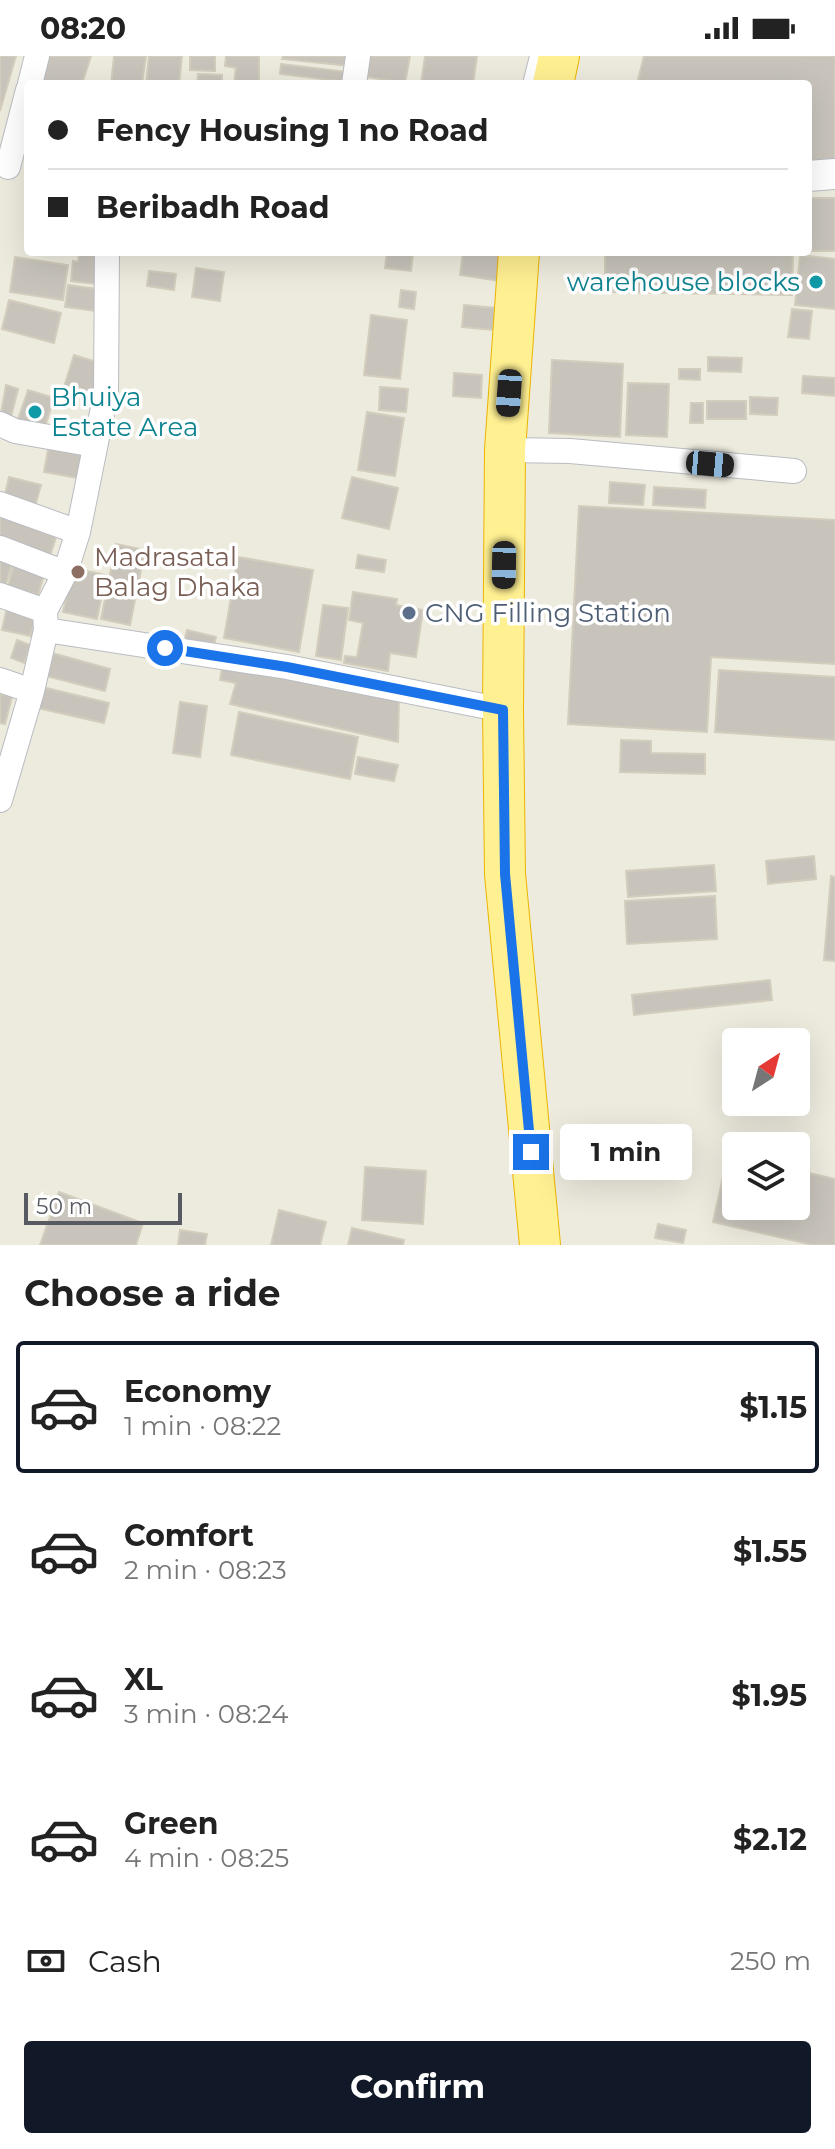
<!DOCTYPE html>
<html lang="en">
<head>
<meta charset="utf-8">
<style>
	body { margin:0; font-family:Montserrat,sans-serif; background:#f6f6f6; color:#222; height:100vh; display:flex; flex-direction:column; font-size:30px; white-space:nowrap }
	* { box-sizing:border-box; margin:0 }
	p { font-size:26px; color:#767676 }
	.icon { flex:none; width:44px; height:44px; fill:none; stroke:currentColor; stroke-width:2; stroke-linecap:round; stroke-linejoin:round }
	.map { position:relative; height:1189px; overflow:hidden }
	.panel { display:flex; flex-direction:column; background:#fff; flex:1 }
	.panel>* { flex:none }
	.banner { position:absolute; left:24px; top:24px; width:788px; height:176px; border-radius:8px; box-shadow:0 8px 32px #0002; display:grid; align-content:center; height:176px; padding:0 24px; background:#fff }
	.needle { width:52px; rotate:36deg }
	.buttons { position:absolute; left:722px; top:972px; display:grid; gap:16px }
	.buttons a { display:grid; place-items:center; width:88px; height:88px; border-radius:8px; background:#fff; box-shadow:0 8px 32px #0002; font-size:40px }
	.scale { position:absolute; left:24px; bottom:20px; width:158px; box-sizing:border-box; padding-left:8px; border:4px solid #575b61; border-top:0; font-size:22px; line-height:28px; white-space:nowrap; color:#575b61; -webkit-text-stroke:6px #fff; paint-order:stroke }
	.end { position:absolute; width:36px; height:36px; margin:-18px; border:10px solid #1a73e8; background:#fff; box-shadow:0 0 0 4px #fff }
	.from { border-radius:50% }
	.bubble { position:absolute; height:56px; border-radius:8px; background:#fff; box-shadow:0 8px 32px #0002; font-size:26px; font-weight:700; line-height:56px; text-align:center }
	.car { position:absolute; width:24px; height:48px; margin:-24px -12px; border-radius:10px; box-shadow:0 0 6px 2px #0007; background:linear-gradient(#222 24%,#8ab4d8 0 40%,#222 0 76%,#8ab4d8 0 86%,#222 0) }
	.banner b { display:flex; align-items:center; gap:28px; height:76px; font-size:30px }
	.banner b+b { border-top:2px solid #e0e0e0 }
	.banner i { width:20px; height:20px; background:#222 }
	ul { padding:0; list-style:none }
	li { display:flex; align-items:center; gap:24px; height:132px; margin:0 16px 12px; padding:0 8px; border:4px solid transparent; border-radius:8px }
	li div { flex:1 }
	li b { display:block; font-size:30px }
	li em { font-style:normal; font-weight:700 }
	li.on { border-color:#111827 }
	li>.icon { width:72px; height:72px; stroke-width:1.5 }
	h2 { padding:0 24px; font-size:36px; line-height:96px }
	.pay { display:flex; align-items:center; gap:20px; height:88px; padding:0 24px; font-size:30px }
	.pay p { margin-inline-start:auto }
	.cta { display:flex; gap:16px; margin-top:auto; padding:16px 24px }
	.cta a { flex:1; height:92px; border-radius:8px; background:#111827; color:#fff; font-size:32px; font-weight:700; line-height:92px; text-align:center }
	.status { display:flex; justify-content:space-between; align-items:center; height:56px; padding:0 40px; background:#fff; direction:ltr }
	.status svg { height:22px; fill:currentColor }
	.map>svg:first-child { display:block }
</style>
</head>
<body>
<div class="status"><b>08:20</b><svg viewBox="0 0 49 12"><path d="M0 12V9h3v3zM5 12V6h3v6zM10 12V3h3v9zM15 12V0h3v12zM26 1h20v11H26zM47 4h2v5h-2z"/></svg></div>
<div class="map">
<svg width="835" height="1189" viewBox="0 0 835 1189">
	<rect width="100%" height="100%" fill="#edebde"/>
	<path fill="#c8c4bb" stroke="#d2cdbc" stroke-width="2" d="M0,0h16l-16,55z
		M50,0h41l-9,28h-41z
		M114,0h32l-4,28h-31z
		M149,0h33l-3,28h-33z
		M190,0h25v15l-25,-1z
		M226,0h33v28h-25l2,-16 -11,-2z
		M283,0h67l-1,10 -67,-7z
		M370,0h40l-5,27 -38,-6z
		M425,0h52l-4,28h-52z
		M644,0h191v122l-27,1v-95h-171z
		M281,8l66,8 -1,10 -66,-8z
		M198,18l24,1v9h-25z
		M808,142h27v53h-27z
		M79,196h20l-3,32 -25,-3 2,-20 5,1z
		M387,196l26,2 -2,17 -26,-3z
		M463,196h49l-5,30 -47,-7z
		M605,196h188l-1,43 -187,-3z
		M800,199l35,4v50l-40,-4z
		M15,201l53,8 -5,35 -53,-8z
		M196,212l28,4 -4,29 -28,-4z
		M149,215l27,3 -2,16 -27,-4z
		M68,229l30,4 -3,22 -30,-4z
		M401,234l15,2 -2,17 -15,-2z
		M9,244l52,13 -7,30 -52,-14z
		M464,249l32,3 -2,22 -32,-3z
		M792,253l20,2 -3,28 -21,-2z
		M371,259l36,5 -7,59 -36,-4z
		M74,299l29,9 -11,35 -29,-9z
		M708,301l34,1 -1,14 -33,-1z
		M552,304l71,4 -3,73 -71,-4z
		M679,313h21v11l-21,-1z
		M454,317l28,2 -1,23 -28,-2z
		M803,320l32,2v18l-33,-3z
		M628,327l41,1 -2,53 -41,-2z
		M6,329l12,4 -8,32 -10,-2z
		M380,331l28,2 -2,23 -27,-2z
		M28,334l26,8 -11,35 -27,-8z
		M750,341l28,1 -1,17 -27,-1z
		M707,345h39v18h-39z
		M691,347h12v20h-13z
		M367,356l37,6 -9,58 -37,-6z
		M49,388l34,7 -5,27 -34,-6z
		M9,421l32,8 -7,25 -31,-7z
		M352,421l46,11 -9,41 -47,-11z
		M610,426l35,3 -2,20 -34,-2z
		M654,431l52,3 -1,18 -52,-3z
		M579,450l256,14v144l-124,-7 -4,75 -139,-8z
		M0,453l59,19 -10,31 -49,-16z
		M116,488l29,6 -15,75 -29,-6z
		M0,497l14,4 -8,27 -6,-2z
		M358,499l28,5 -2,12 -28,-4z
		M238,501l75,13 -14,82 -75,-14z
		M15,503l31,9 -8,27 -30,-9z
		M73,512l33,7 -9,44 -34,-7z
		M353,536l44,7 -1,6 27,5 -7,47 -26,-4 -2,18 -44,-8 1,-7 12,1 6,-34 -14,-3z
		M8,547l29,6 -6,27 -29,-6z
		M323,549l25,3 -7,52 -25,-4z
		M187,574l29,7 -3,12 -29,-7z
		M17,584l13,5 -6,18 -13,-5z
		M52,597l58,16 -5,22 -59,-15z
		M223,607l176,37 -1,42 -168,-38 6,-21 -16,-3z
		M719,614l116,7v63l-120,-8z
		M38,630l71,17 -5,20 -71,-16z
		M0,638l12,3 -7,27 -5,-1z
		M180,646l27,4 -7,51 -27,-4z
		M239,656l119,25 -8,42 -119,-24z
		M621,684l30,1v12l54,1v20l-85,-2z
		M358,701l40,8 -4,16 -39,-7z
		M814,800l2,23 -48,5 -2,-23z
		M714,809l2,26 -88,6 -2,-26z
		M831,820l4,1v84l-11,-1z
		M715,840l2,43 -90,5 -2,-43z
		M770,924l2,20 -138,15 -2,-20z
		M728,1098l8,2v50h60v-36l39,9v66h-22l-100,-23z
		M365,1111l61,4 -3,53 -61,-4z
		M59,1136l84,31 -7,22h-96z
		M279,1154l47,12 -6,23h-49z
		M658,1168l28,6 -3,13 -28,-5z
		M352,1172l52,12 -1,5h-55z
		M180,1174l27,4 -2,11h-27z"/>
	<g fill="none" stroke-linecap="round" stroke-linejoin="round">
		<defs>
			<path id="service" d="M529,28l7,-28"/>
			<path id="minor" d="M30,28l7,-28
				M354,28l4,-28
				M8,111l20,-77
				M0,368l15,7 80,14
				M505,394l65,1 224,20
				M0,448l78,28
				M0,492l65,25
				M0,539l45,16
				M46,574l241,37 216,43
				M0,624l32,11
				M0,744l32,-109 14,-61 -1,-19 20,-38 13,-41 28,-139 1,-141"/>
			<path id="tertiary" d="M808,120l27,-2"/>
			<path id="trunk" d="M553,28l6,-28
				M519,196l-14,198 -2,260 2,164 35,371"/>
		</defs>
		<use href="#service" stroke="#b9bcc2" stroke-width="14"/>
		<use href="#minor" stroke="#b9bcc2" stroke-width="26"/>
		<use href="#tertiary" stroke="#b9bcc2" stroke-width="32"/>
		<use href="#trunk" stroke="#ebb400" stroke-width="42"/>
		<use href="#service" stroke="#fff" stroke-width="12"/>
		<use href="#minor" stroke="#fff" stroke-width="24"/>
		<use href="#tertiary" stroke="#fff" stroke-width="30"/>
		<use href="#trunk" stroke="#fff092" stroke-width="40"/>
	</g>
	<g fill="none" stroke-linecap="round" stroke-linejoin="round">
		<path stroke="#1a73e8" stroke-width="10" d="M165,592l122,19 216,43 2,164 26,278"/>
	</g>
	<g fill="#0f9aa8" stroke="#fff" stroke-width="3">
		<circle cx="816" cy="226" r="8"/>
		<circle cx="35" cy="356" r="8"/>
	</g>
	<circle fill="#8d6e63" stroke="#fff" stroke-width="3" cx="78" cy="516" r="8"/>
	<circle fill="#5c6f8a" stroke="#fff" stroke-width="3" cx="409" cy="557" r="8"/>
	<g text-anchor="middle" stroke-width="7" stroke-linejoin="round" paint-order="stroke">
		<g font-size="26" fill="#0d838f" stroke="#fff" text-anchor="end">
			<text x="800" y="235">warehouse blocks</text>
			<text x="51" y="350" text-anchor="start">Bhuiya<tspan x="51" dy="30">Estate Area</tspan></text>
		</g>
		<g font-size="26" fill="#785e54" stroke="#fff" text-anchor="start">
			<text x="94" y="510">Madrasatal<tspan x="94" dy="30">Balag Dhaka</tspan></text>
		</g>
		<g font-size="26" fill="#4e5e75" stroke="#fff" text-anchor="start">
			<text x="425" y="566">CNG Filling Station</text>
		</g>
	</g>
</svg>
<div class="buttons">
<a><svg class="needle" viewBox="-14 -14 28 28"><path d="M0-13l5 13h-10z" fill="#e53935"/><path d="M0 13l5-13h-10z" fill="#767676"/></svg></a>
<a><svg class="icon" aria-label="layers" viewBox="0 0 24 24"><path d="M12 4l9 5-9 5-9-5zM3 14l9 5 9-5"/></svg></a>
</div>
<div class="scale">50 m</div>
<i class="end from" style="left:165px;top:592px"></i>
<i class="end" style="left:531px;top:1096px"></i>
<div class="bubble" style="left:560px;top:1068px;width:132px">1 min</div>
<i class="car" style="left:509px;top:337px;rotate:184deg"></i>
<i class="car" style="left:710px;top:408px;rotate:95deg"></i>
<i class="car" style="left:504px;top:509px;rotate:181deg"></i>
<div class="banner">
<b><i class="from"></i>Fency Housing 1 no Road</b>
<b><i></i>Beribadh Road</b>
</div>
</div>
<section class="panel">
<h2>Choose a ride</h2>
<ul>
<li class="on"><svg class="icon" aria-label="car" viewBox="0 0 24 24"><path d="M5 17H2v-5l4-1 3-4h7l3 4 3 1v5h-3M9 17h6M6 11h13"/><circle cx="7" cy="17" r="2"/><circle cx="17" cy="17" r="2"/></svg><div><b>Economy</b><p>1 min · 08:22</p></div><em>$1.15</em></li>
<li><svg class="icon" aria-label="car" viewBox="0 0 24 24"><path d="M5 17H2v-5l4-1 3-4h7l3 4 3 1v5h-3M9 17h6M6 11h13"/><circle cx="7" cy="17" r="2"/><circle cx="17" cy="17" r="2"/></svg><div><b>Comfort</b><p>2 min · 08:23</p></div><em>$1.55</em></li>
<li><svg class="icon" aria-label="car" viewBox="0 0 24 24"><path d="M5 17H2v-5l4-1 3-4h7l3 4 3 1v5h-3M9 17h6M6 11h13"/><circle cx="7" cy="17" r="2"/><circle cx="17" cy="17" r="2"/></svg><div><b>XL</b><p>3 min · 08:24</p></div><em>$1.95</em></li>
<li><svg class="icon" aria-label="car" viewBox="0 0 24 24"><path d="M5 17H2v-5l4-1 3-4h7l3 4 3 1v5h-3M9 17h6M6 11h13"/><circle cx="7" cy="17" r="2"/><circle cx="17" cy="17" r="2"/></svg><div><b>Green</b><p>4 min · 08:25</p></div><em>$2.12</em></li>
</ul>
<div class="pay"><svg class="icon" aria-label="cash" viewBox="0 0 24 24"><path d="M3 7h18v10H3z"/><circle cx="12" cy="12" r="2"/></svg>Cash<p>250 m</p></div>
<div class="cta"><a>Confirm</a></div>
</section>
</body>
</html>
